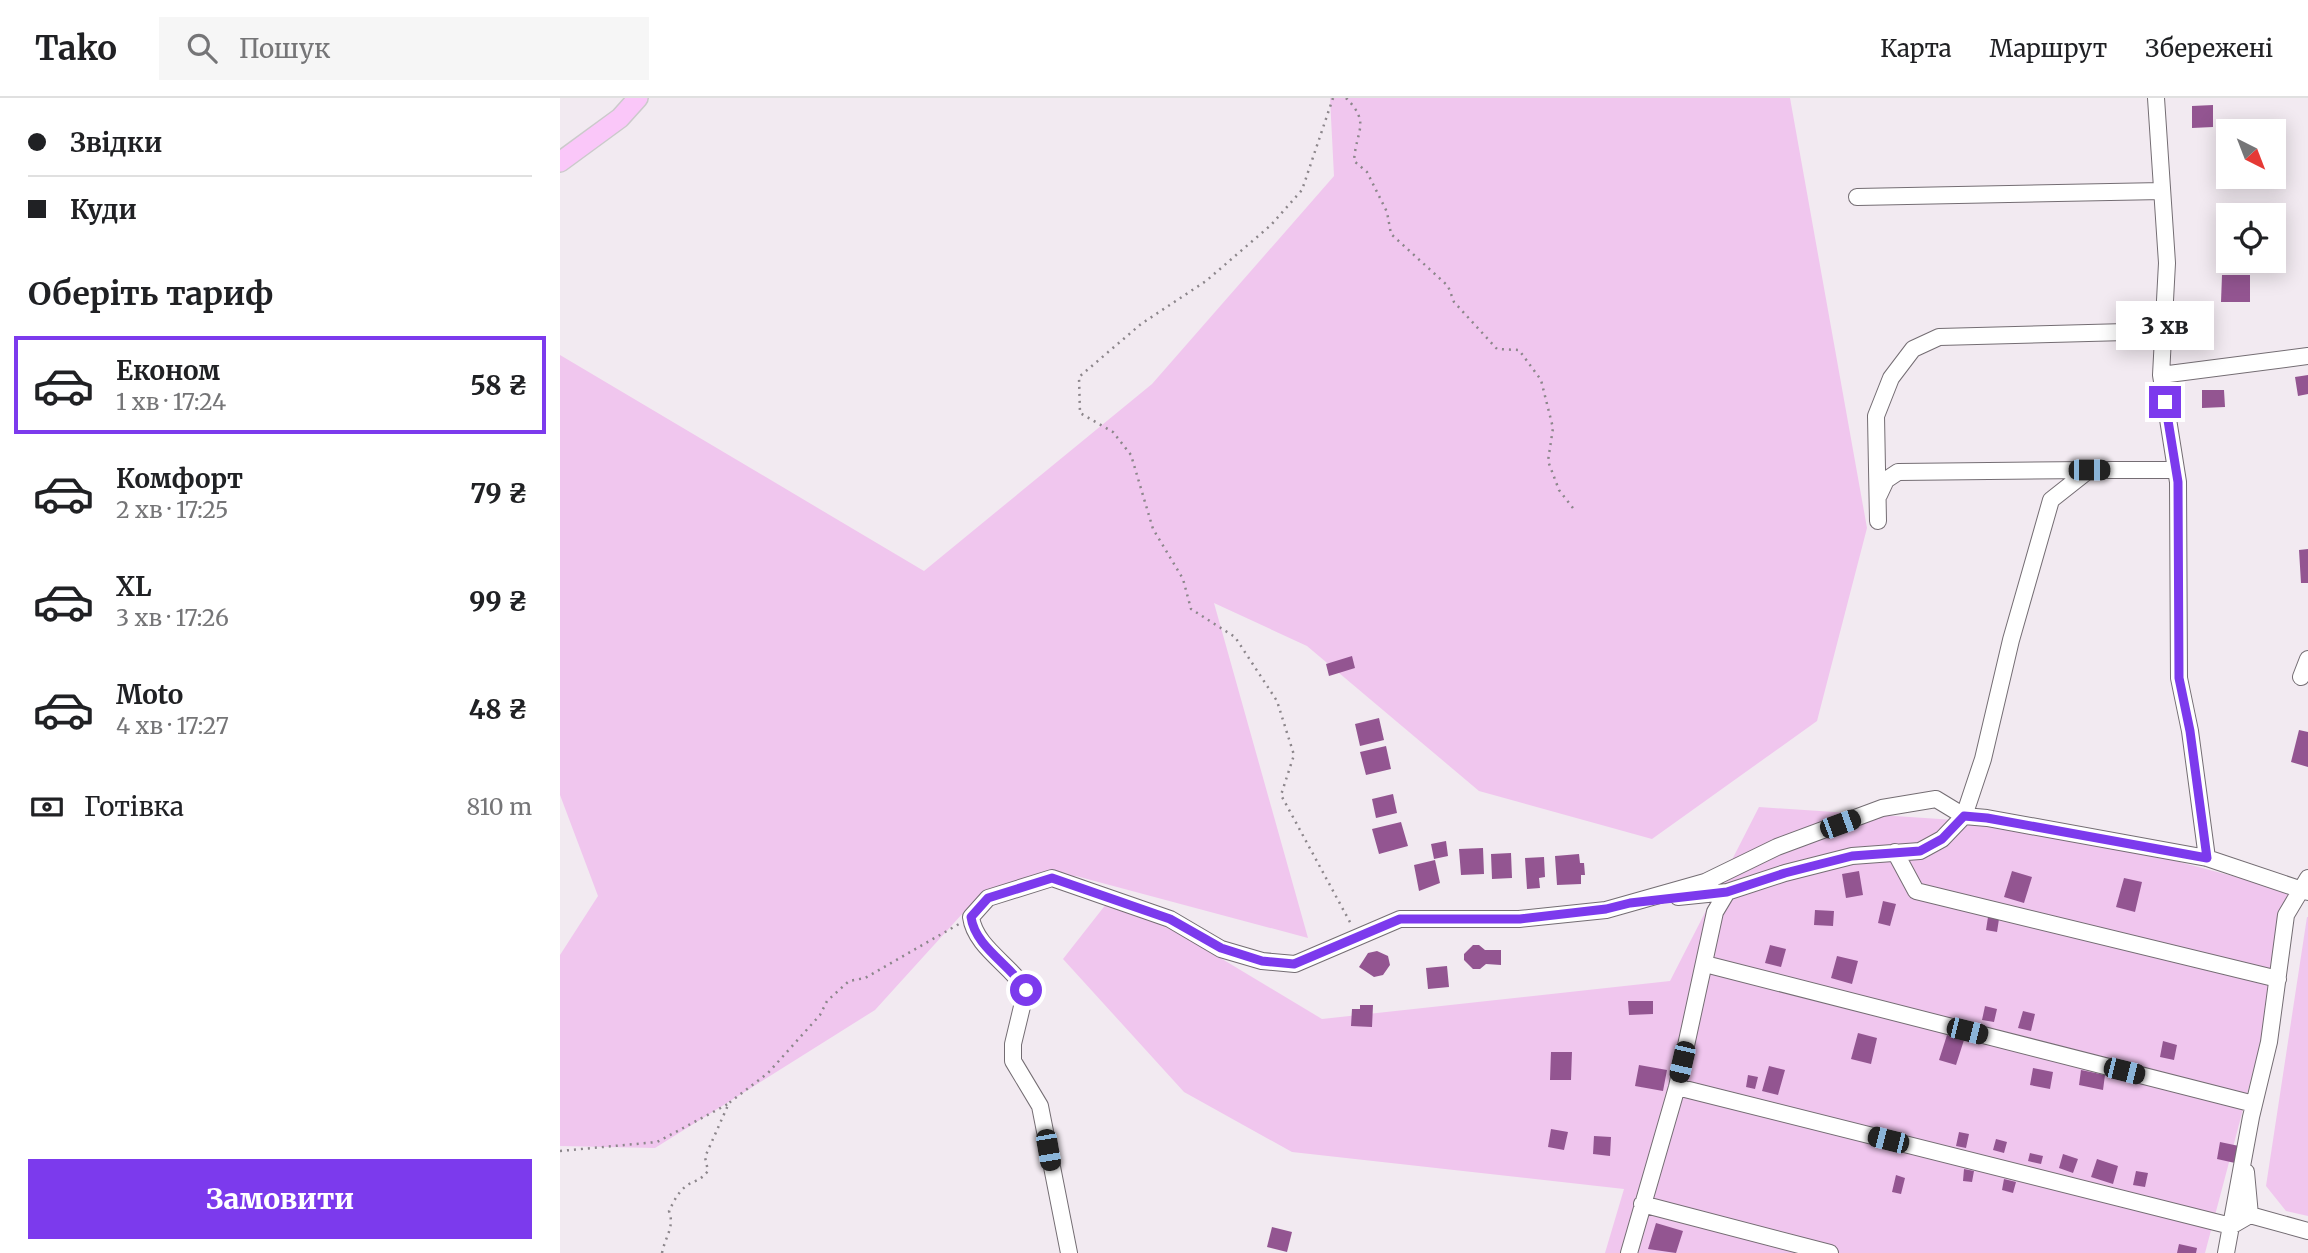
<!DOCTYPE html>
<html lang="uk">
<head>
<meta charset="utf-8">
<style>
	body { margin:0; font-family:Merriweather,serif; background:#f6f6f6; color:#202124; height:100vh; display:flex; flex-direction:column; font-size:26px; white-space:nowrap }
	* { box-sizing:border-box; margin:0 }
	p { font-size:23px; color:#757577 }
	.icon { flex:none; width:38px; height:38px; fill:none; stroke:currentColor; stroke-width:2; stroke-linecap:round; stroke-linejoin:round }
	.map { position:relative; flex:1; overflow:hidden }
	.panel { display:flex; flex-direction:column; background:#fff; width:560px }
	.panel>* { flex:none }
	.top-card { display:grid; align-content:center; height:154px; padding:0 28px; background:#fff }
	.needle { width:46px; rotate:138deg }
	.tools { position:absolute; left:1656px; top:21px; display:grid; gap:14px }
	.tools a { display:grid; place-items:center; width:70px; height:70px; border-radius:0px; background:#fff; box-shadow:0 4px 18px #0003; font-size:35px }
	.end { position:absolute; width:32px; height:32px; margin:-16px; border:9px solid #7c3aed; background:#fff; box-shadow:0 0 0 4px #fff }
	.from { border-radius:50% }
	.bubble { position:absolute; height:49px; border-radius:0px; background:#fff; box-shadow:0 4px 18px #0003; font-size:23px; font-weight:800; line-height:49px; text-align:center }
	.car { position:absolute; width:21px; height:42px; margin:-21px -10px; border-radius:9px; box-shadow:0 0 5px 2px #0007; background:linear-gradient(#222 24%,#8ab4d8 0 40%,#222 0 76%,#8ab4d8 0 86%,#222 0) }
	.top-card b { display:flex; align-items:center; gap:24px; height:66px; font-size:26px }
	.top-card b+b { border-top:2px solid #e0e0e0 }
	.top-card i { width:18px; height:18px; background:#202124 }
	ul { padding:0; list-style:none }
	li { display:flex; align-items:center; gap:21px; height:98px; margin:0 14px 10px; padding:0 14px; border:4px solid transparent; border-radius:0px }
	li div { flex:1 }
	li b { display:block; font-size:26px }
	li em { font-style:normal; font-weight:800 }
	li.active { border-color:#7c3aed }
	li>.icon { width:63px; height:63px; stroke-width:1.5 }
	h2 { padding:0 28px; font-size:32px; line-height:84px }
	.pay { display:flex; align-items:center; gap:18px; height:77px; padding:0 28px; font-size:26px }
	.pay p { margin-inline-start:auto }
	.cta { display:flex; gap:14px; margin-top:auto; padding:14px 28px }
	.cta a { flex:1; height:80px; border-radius:0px; background:#7c3aed; color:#fff; font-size:28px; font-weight:800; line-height:80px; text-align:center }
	header { display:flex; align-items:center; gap:42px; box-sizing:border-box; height:98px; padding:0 35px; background:#fff; border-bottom:2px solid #e0e0e0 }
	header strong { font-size:33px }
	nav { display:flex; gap:38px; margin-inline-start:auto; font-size:24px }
	.search { width:490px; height:63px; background:#f6f6f6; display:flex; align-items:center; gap:18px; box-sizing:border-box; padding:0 24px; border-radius:0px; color:#757577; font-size:26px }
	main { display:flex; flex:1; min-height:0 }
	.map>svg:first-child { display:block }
</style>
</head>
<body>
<header>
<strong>Tako</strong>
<div class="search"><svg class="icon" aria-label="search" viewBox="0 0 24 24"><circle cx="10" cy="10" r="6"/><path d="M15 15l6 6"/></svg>Пошук</div>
<nav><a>Карта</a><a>Маршрут</a><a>Збережені</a></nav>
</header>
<main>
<section class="panel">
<div class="top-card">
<b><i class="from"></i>Звідки</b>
<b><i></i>Куди</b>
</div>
<h2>Оберіть тариф</h2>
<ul>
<li class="active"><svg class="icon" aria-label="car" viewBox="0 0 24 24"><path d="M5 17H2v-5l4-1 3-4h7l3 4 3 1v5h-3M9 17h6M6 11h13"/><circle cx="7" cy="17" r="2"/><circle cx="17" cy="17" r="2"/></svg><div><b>Економ</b><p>1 хв · 17:24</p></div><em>58 ₴</em></li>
<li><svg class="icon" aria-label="car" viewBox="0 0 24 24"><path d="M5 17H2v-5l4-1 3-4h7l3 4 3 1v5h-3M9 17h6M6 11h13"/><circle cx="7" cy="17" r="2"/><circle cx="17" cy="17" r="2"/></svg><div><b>Комфорт</b><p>2 хв · 17:25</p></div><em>79 ₴</em></li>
<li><svg class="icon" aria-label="car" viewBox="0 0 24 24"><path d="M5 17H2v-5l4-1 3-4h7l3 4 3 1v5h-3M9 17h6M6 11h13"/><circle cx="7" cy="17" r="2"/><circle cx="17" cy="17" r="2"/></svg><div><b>XL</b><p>3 хв · 17:26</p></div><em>99 ₴</em></li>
<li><svg class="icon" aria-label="car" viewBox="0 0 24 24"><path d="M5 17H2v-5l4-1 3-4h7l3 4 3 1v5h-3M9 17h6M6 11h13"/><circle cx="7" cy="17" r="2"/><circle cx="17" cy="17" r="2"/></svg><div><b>Moto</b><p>4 хв · 17:27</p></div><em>48 ₴</em></li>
</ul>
<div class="pay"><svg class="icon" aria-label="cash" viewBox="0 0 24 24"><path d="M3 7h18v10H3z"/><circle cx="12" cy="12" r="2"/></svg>Готівка<p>810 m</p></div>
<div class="cta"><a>Замовити</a></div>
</section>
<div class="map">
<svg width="1748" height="1155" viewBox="0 0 1748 1155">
	<rect width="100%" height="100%" fill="#f2eaf1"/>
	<path fill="#f0c6ee" d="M770,0h460l77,430 -50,193 -165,118 -173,-48 -172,-145 -93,-43 94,335 -232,-62 -113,37 -88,97 -220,138 -95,-2v-191l38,-59 -38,-101v-440l364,216 228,-187 182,-208z
		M1199,709l285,19 256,68 -95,359h-600l19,-64 -332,-37 -108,-60 -121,-133 51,-65 208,125 348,-38z
		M1747,819h1v299l-22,-5 -20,-25z"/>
	<path fill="#935591" d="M1653,7v22l-21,1v-22z
		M1662,177h28v27h-29z
		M1748,277v19l-10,2 -3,-19z
		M1642,292h22l1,17 -23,1z
		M1748,451v34h-7l-2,-33z
		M792,558l3,12 -26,8 -3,-12z
		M819,620l5,22 -24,6 -5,-22z
		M1739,632l9,2v35l-17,-5z
		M826,648l5,23 -25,6 -6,-23z
		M833,696l4,19 -21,5 -4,-19z
		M841,724l7,24 -29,8 -7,-25z
		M886,743l2,15 -14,3 -3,-15z
		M923,750l1,26 -23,1 -2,-26z
		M951,755l1,25 -20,1 -1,-25z
		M1019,756l1,9h4l1,12h-4v9l-24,1 -2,-29z
		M984,759l1,20 -6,1 1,10 -13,1 -2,-31z
		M875,762l5,23 -21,8 -5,-26z
		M1299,773l4,24 -17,3 -4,-24z
		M1452,773l20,6 -8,26 -20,-6z
		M1564,780l18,4 -7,30 -19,-5z
		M1323,803l13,3 -6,22 -12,-3z
		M1255,812l19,1 -1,15 -19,-1z
		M1428,819l11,2 -2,13 -11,-2z
		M913,847h6l6,5h16v15l-15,-1 -6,5h-7l-9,-9v-6z
		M1210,847l16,4 -5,18 -16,-4z
		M817,853l11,5 2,9 -7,10 -9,2 -15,-10 9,-14z
		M1277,858l21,5 -6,23 -21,-6z
		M887,868l2,21 -21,2 -2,-21z
		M1068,903h25v13l-24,1z
		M800,907h13l-1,22 -21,-1 1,-17h8z
		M1425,908l12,3 -3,13 -12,-2z
		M1463,913l12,3 -4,17 -13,-3z
		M1298,935l19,5 -6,26 -20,-5z
		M1387,937l17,5 -8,25 -17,-5z
		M1603,943l14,4 -3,15 -14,-3z
		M991,954h21l-1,28h-21z
		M1079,967l28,5 -4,21 -28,-5z
		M1209,968l16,4 -7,25 -16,-4z
		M1473,970l20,4 -3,17 -20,-4z
		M1521,972l24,5 -2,15 -24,-5z
		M1188,977l10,2 -3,12 -9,-2z
		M991,1031l17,3 -4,18 -16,-3z
		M1399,1034l10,2 -3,14 -10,-2z
		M1034,1038l17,1 -1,19 -17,-2z
		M1436,1041l11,3 -3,11 -11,-3z
		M1660,1044l19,4 -4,17 -18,-4z
		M1470,1055l13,3 -2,8 -13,-3z
		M1503,1056l15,5 -5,14 -14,-5z
		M1537,1061l21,7 -5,18 -22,-7z
		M1404,1071l10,2 -2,11 -9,-1z
		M1576,1073l12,2 -3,14 -12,-2z
		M1336,1077l9,3 -4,16 -9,-2z
		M1444,1081l12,3 -3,11 -11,-3z
		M1096,1125l27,8 -7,22 -28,-4z
		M712,1129l20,5 -5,20 -20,-5z
		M1619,1146l18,4 -1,5h-19z"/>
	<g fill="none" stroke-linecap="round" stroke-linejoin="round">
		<defs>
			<path id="minor" d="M1596,0l11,165 -6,112 17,107 1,196 11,53 17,127
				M1297,99l305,-6
				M1601,277l147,-19
				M1319,397l7,-15 12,-8 191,-2
				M1318,423l-2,-105 15,-38 22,-29 26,-12 225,-6
				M1741,579l7,-18
				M1335,754l21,39 362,88
				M1118,799l49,-5
				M1145,866l549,140
				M1117,989l554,139 19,-11 58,16
				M1686,1074l4,43
				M1082,1106l188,49
				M509,1155l-29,-147 -27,-45v-17l13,-54c-15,-25 -51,-43 -55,-73l17,-19 64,-20 118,41 51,30 41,12 33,3 105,-45h119l87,-9 99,-28 72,-35 105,-39 54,-9 28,17 19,-57 28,-119 40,-140 38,-30h81
				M1069,1155l48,-166 38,-175 12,-20 58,-19 67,-17 68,-5 22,-12 22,-23 23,2 220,40 101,34
				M1666,1155l25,-136 18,-75 17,-127 22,-37"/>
			<path id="major" d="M0,64l60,-44 18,-20"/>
		</defs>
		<use href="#minor" stroke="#746d73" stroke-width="18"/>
		<use href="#major" stroke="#cbcacb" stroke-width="22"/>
		<path stroke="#8c868b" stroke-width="2.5" stroke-dasharray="2 5" stroke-linecap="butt" d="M773,0l-31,92 -31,35 -65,56 -65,43 -62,53 1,36 33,19 18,23 22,74 30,50 8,30 44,28 42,64 17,54 -13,40 70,129
			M786,0c25,25 10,32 8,63l13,11 20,40 4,22 57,52 6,16 43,47 22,1 22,30 12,48 -5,33 11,29 17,22
			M0,1053l97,-9 71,-38
			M102,1155c3,-16 13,-26 7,-42 5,-10 10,-21 20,-27 8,-4 13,-5 19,-13l-3,-14 24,-54 39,-30 52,-58 7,-14 22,-20 16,-3 94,-54"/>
		<use href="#minor" stroke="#fff" stroke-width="16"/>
		<use href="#major" stroke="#fac7f9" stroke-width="19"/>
	</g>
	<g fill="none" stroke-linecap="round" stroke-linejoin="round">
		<path stroke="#7c3aed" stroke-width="9" d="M466,892c-15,-25 -51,-43 -55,-73l17,-19 64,-20 118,41 51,29 41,13 32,3 106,-45h120l86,-10 24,-6 97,-11 58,-19 67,-17 68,-5 22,-12 22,-23 23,2 220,40 -17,-127 -11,-53 -1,-196 -13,-80"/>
	</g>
</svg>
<div class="tools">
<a><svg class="needle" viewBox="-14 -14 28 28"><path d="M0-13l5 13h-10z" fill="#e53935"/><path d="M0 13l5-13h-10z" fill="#757577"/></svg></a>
<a><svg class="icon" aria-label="locate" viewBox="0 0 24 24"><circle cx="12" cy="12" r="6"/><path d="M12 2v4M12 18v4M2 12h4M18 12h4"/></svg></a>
</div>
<i class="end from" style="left:466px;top:892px"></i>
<i class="end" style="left:1605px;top:304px"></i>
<div class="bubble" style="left:1556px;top:203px;width:98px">3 хв</div>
<i class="car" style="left:1529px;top:372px;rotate:90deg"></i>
<i class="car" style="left:1280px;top:726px;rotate:70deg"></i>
<i class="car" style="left:1407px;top:933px;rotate:104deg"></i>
<i class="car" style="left:1122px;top:964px;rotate:193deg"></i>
<i class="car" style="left:1564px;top:973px;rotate:104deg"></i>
<i class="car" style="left:1328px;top:1042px;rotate:284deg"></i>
<i class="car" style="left:488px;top:1052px;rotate:170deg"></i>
</div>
</main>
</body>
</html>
